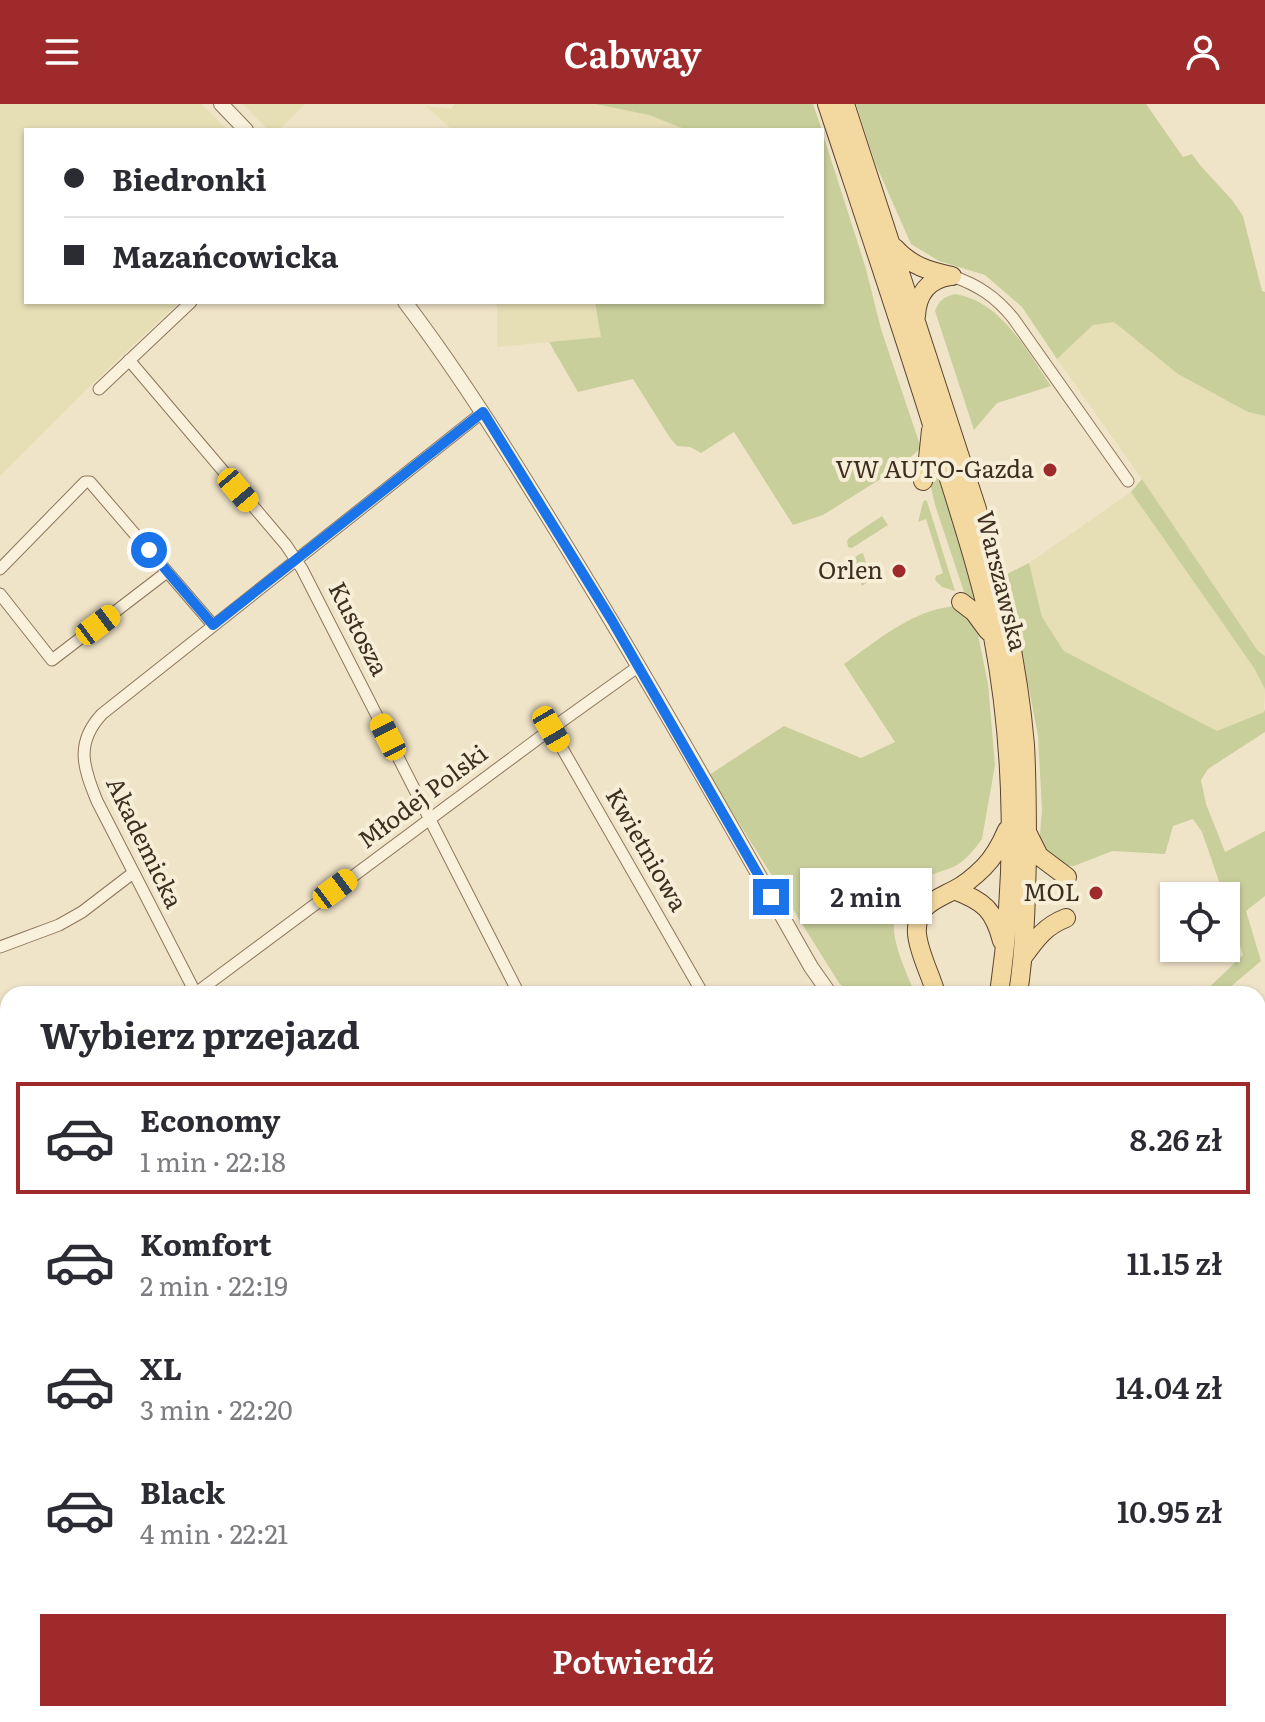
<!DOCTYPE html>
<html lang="pl">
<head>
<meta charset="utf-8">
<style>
	body { margin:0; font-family:Literata,serif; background:#f2f2f3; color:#2b2b33; height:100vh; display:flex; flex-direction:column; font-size:30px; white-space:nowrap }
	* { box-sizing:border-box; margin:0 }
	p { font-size:26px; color:#7c7c81 }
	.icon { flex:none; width:44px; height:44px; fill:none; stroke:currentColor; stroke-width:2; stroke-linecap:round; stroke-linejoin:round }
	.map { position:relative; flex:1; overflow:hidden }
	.details { position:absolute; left:0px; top:882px; width:1266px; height:736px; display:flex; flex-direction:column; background:#fff; border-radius:24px 24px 0 0; box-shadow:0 2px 6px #0004 }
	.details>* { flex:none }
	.guide { position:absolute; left:24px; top:24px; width:800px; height:176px; border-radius:0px; box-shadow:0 2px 6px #0004; display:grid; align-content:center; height:176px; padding:0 40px; background:#fff }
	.fabs { position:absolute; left:1160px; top:778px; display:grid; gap:16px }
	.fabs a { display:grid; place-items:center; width:80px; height:80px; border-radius:0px; background:#fff; box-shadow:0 2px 6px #0004; font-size:40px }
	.end { position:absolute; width:36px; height:36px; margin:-18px; border:10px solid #1a73e8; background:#fff; box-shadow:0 0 0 4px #fff }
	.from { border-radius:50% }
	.bubble { position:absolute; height:56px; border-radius:0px; background:#fff; box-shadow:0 2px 6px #0004; font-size:26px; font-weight:600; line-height:56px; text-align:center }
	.car { position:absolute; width:24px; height:48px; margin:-24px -12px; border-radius:10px; box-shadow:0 0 6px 2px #0007; background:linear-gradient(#f5c518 24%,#345 0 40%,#f5c518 0 76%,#345 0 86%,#f5c518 0) }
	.guide b { display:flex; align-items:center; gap:28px; height:76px; font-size:30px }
	.guide b+b { border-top:2px solid #e1e1e2 }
	.guide i { width:20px; height:20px; background:#2b2b33 }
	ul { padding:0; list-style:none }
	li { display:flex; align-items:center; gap:24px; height:112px; margin:0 16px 12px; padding:0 24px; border:4px solid transparent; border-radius:0px }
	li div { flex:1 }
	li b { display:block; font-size:30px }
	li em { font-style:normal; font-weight:600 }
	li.current { border-color:#9e2a2b }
	li>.icon { width:72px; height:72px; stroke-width:1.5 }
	h2 { padding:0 40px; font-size:36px; line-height:96px }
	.button { display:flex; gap:16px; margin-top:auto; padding:16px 40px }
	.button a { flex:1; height:92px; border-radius:0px; background:#9e2a2b; color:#fff; font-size:32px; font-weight:600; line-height:92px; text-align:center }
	header { display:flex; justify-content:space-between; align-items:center; height:104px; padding:0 40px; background:#9e2a2b; color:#fff; font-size:36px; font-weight:600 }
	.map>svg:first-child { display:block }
</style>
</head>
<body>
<header><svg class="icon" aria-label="menu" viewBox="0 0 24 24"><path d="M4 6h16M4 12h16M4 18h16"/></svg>Cabway<svg class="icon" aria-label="person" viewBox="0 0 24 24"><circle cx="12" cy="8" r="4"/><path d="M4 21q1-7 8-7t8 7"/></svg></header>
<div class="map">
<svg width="1265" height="1618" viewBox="0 0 1265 1618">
	<rect width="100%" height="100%" fill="#f0e4c8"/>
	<path fill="#e6deb5" d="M0,0h201l27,26h-202v172h153l-92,87 -87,87z
		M243,0h62l-26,26h-11z
		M455,0h140l54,11 38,15h-235l-26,-24 25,3z
		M493,198h102l7,35 -105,10v-40z
		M1114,217l19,17 115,74 17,4v240l-7,-5 -116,-172 -85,-120 36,-34z
		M1131,388l123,176 11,21 -1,23 -47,19 -153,-80 -22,-34 -13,-54z
		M1265,1008v57l-7,-4v-48z
		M238,1610h195l-9,8h-179z"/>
	<path fill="#c9cf9b" d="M595,0h218l9,26h-135l-38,-15z
		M856,0h290l37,53 9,-3 8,11 32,35 11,16 19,75 3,1v124l-17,-4 -70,-38 -64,-52 -21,3 -36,34 -35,-52 -37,-32 -46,-14 -28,-17 -35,-79z
		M822,27l44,138 15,60 40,119 -23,20 -75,47 -30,10 -59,-93 -33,21 -11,-6 -13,-1 -7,-8 -37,-59 -55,13 -29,-50 52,-5 -6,-35h227z
		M955,190c46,7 72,57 96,92l-54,17 -23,27 -39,-119c4,-11 9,-14 20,-17z
		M933,351l48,156 -17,-19 -29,-87 -5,-22z
		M1142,375l116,172 7,5v33l-11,-21 -123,-176z
		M925,396l2,1 28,90 -13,-4 -7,-7 1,-4 7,-3 -17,-54 -8,3 5,-20z
		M882,412l6,9 -36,23 -4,-1 -1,-6 2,-3z
		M863,449l8,27 -9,6 -3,-8 -4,1c-4,-13 -7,-21 8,-26z
		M1029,459l13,54 22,34 153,80 47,-19 1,-3v23l-57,37 -7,11 5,24 19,48 40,-21v65l-19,15 15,50 -39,33h-20l41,-39 -17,-53v-6h-2l-22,-64 -9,-13 -20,7 -8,28 -53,-3 -38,15 -17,-1 -18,-19 3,-36 -4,-74 -31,-162z
		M956,502l18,9 14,69 7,81 -13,74c-8,11 -18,24 -31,29 -8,3 -16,5 -23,8 -9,3 -13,9 -20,15 -30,29 -5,71 7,103h-62l-14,-11 -130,-208 75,-49 77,32 34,-16 -51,-78c33,-23 69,-55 112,-58z
		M8,1023v65l-8,2v-66z
		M1258,1061l7,4v91l-7,-6z
		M8,1286v134l-8,6v-134z
		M0,1533l8,52v25h5l1,8h-14z
		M664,1610h57l-4,8h-58z
		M775,1610h108l9,8h-101z"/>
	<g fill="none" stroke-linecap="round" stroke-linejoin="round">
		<defs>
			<path id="minor" d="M952,172c26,9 44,21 61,42l115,163
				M129,256l157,185 16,24 217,425
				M99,285l92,-87
				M0,465l85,-87h5l123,143
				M0,490l52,66 115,-88
				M551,625l152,265
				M0,843l59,-22 23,-13 51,-39
				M196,889l355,-264 88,-63
				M196,890l-99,-193c-14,-34 -22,-58 5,-87l381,-302
				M1258,1231l7,6
				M1258,1411l7,8
				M1258,1483l7,-8
				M1114,1610l7,8
				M88,1618l13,-8
				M436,1618l9,-8"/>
			<path id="tertiary" d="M221,0l25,26
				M405,198c59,78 110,161 161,244 85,138 165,280 245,421l19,27
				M1258,1511l7,7"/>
			<path id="primary" d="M827,0c38,115 77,230 113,346 19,62 40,124 53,187 22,116 23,240 6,357
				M845,0l131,402c24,78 42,157 49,239 2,36 2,73 2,109 -1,47 -2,94 -9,140
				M895,144c16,18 34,23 57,28
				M916,212c1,-22 13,-37 34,-40
				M923,377l4,-13 4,-38
				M961,498l13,10 14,19
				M1028,730l11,22 28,21
				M954,786c30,11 40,20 48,51
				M1023,853c13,-18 22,-31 43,-39
				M936,890c-5,-19 -17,-40 -19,-60 -2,-28 16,-33 37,-44 10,-5 21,-14 30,-23 10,-10 17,-23 23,-37
				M648,1618l6,-8
				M726,1618l4,-8"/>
		</defs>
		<use href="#minor" stroke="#8d765c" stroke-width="13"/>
		<use href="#tertiary" stroke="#8d765c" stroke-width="16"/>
		<use href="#primary" stroke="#5b4430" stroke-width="20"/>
		<use href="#minor" stroke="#faf1dc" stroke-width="11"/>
		<use href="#tertiary" stroke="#faf1dc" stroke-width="14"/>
		<use href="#primary" stroke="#f3d9a0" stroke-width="18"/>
	</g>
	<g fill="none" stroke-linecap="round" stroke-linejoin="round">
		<path stroke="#1a73e8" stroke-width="10" d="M149,446l64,75 270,-213 128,207 160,278"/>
	</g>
	<g fill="#9e2a2b" stroke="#f7eed8" stroke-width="3">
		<circle cx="1050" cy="366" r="8"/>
		<circle cx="899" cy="467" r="8"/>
		<circle cx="1096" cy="789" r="8"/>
	</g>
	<g text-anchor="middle" stroke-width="8" stroke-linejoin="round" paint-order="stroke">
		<g font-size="24" fill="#3d2e20" stroke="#f7eed8" text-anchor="end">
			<text x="1034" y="374">VW AUTO-Gazda</text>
			<text x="883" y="475">Orlen</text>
			<text x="1080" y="797">MOL</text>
		</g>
		<g font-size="24" fill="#3d2e20" stroke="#f7eed8">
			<text transform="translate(1001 477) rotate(76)" y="8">Warszawska</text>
			<text transform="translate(358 525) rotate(63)" y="8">Kustosza</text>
			<text transform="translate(423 693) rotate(-37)" y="8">Młodej Polski</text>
			<text transform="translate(144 739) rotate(64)" y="8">Akademicka</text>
			<text transform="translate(646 746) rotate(60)" y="8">Kwietniowa</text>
		</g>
	</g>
</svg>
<div class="fabs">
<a><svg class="icon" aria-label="locate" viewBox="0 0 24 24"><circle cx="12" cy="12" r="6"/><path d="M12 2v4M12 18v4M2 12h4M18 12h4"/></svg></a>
</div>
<i class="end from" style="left:149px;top:446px"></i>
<i class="end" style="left:771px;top:793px"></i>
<div class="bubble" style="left:800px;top:764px;width:132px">2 min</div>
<i class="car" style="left:238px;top:386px;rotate:140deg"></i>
<i class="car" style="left:98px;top:521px;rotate:53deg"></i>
<i class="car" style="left:551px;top:625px;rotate:150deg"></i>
<i class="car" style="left:388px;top:633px;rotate:333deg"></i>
<i class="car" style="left:335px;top:785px;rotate:53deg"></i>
<div class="guide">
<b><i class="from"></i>Biedronki</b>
<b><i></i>Mazańcowicka</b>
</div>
<section class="details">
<h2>Wybierz przejazd</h2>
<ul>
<li class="current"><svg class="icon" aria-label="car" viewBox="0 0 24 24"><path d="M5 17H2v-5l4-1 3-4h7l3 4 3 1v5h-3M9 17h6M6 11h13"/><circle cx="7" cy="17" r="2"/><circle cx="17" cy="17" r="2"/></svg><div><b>Economy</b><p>1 min · 22:18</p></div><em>8.26 zł</em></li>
<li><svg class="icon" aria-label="car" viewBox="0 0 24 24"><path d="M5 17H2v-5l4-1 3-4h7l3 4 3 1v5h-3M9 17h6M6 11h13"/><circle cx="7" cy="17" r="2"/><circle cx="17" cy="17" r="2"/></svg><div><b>Komfort</b><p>2 min · 22:19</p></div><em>11.15 zł</em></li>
<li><svg class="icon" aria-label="car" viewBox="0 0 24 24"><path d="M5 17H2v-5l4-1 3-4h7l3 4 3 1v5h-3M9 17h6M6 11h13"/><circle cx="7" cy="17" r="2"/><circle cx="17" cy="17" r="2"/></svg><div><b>XL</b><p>3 min · 22:20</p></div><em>14.04 zł</em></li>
<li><svg class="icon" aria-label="car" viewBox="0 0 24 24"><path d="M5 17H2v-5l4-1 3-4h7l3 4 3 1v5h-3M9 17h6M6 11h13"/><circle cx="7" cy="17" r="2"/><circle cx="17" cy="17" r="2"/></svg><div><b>Black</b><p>4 min · 22:21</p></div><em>10.95 zł</em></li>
</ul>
<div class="button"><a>Potwierdź</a></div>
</section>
</div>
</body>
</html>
